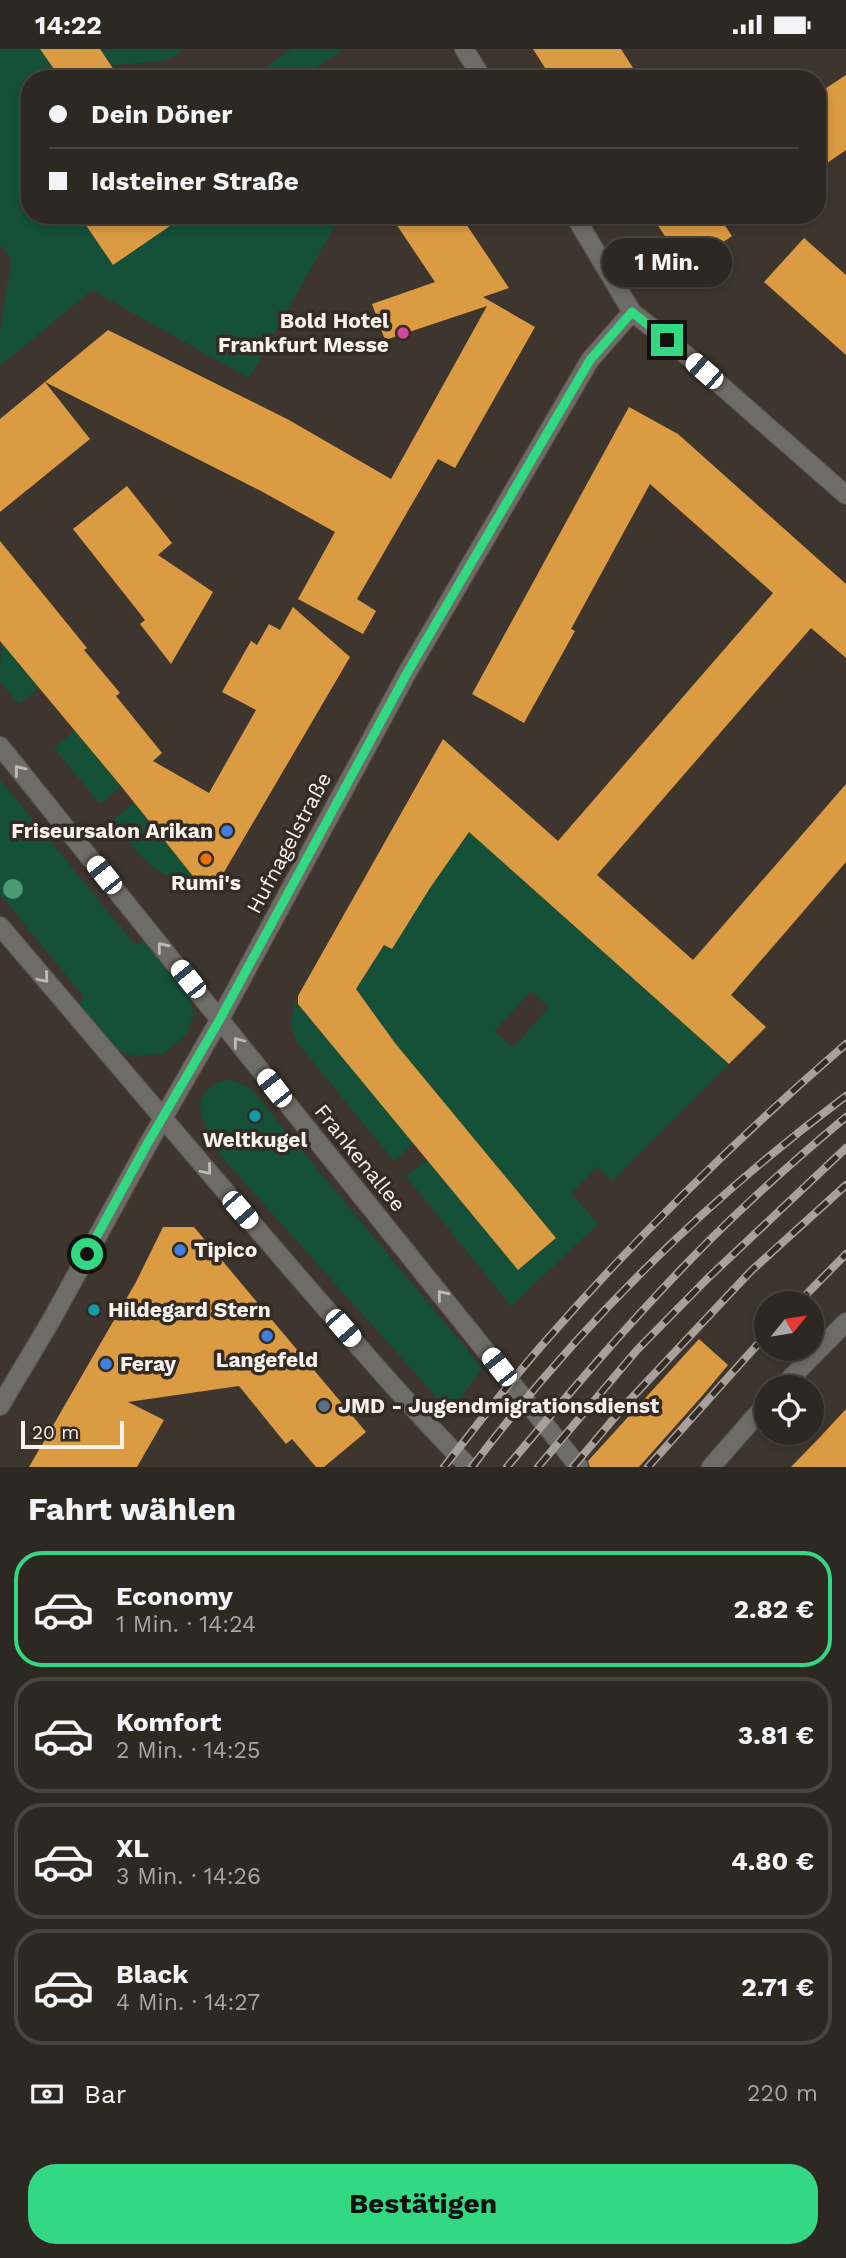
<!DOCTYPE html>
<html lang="de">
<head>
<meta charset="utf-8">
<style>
	body { margin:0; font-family:"Work Sans",sans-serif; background:#3a342f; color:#f1f3f6; height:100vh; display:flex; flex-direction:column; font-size:26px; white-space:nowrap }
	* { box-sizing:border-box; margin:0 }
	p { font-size:23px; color:#a7a6a5 }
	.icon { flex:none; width:38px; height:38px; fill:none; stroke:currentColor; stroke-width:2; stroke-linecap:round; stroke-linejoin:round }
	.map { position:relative; height:1418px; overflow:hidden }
	.drawer { display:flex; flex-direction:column; background:#2e2822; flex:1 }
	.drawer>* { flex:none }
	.guide { position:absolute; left:21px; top:21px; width:805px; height:154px; border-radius:28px; box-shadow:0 4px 10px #0003,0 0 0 2px #494440; display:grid; align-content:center; height:154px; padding:0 28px; background:#2e2822 }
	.needle { width:46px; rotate:60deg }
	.controls { position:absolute; left:754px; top:1242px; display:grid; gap:14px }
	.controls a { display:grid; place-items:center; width:70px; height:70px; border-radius:50%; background:#2e2822; box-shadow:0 4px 10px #0003,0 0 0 2px #494440; font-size:35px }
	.scale { position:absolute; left:21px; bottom:18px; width:103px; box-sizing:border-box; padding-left:7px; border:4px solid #f7f1ec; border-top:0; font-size:19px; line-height:24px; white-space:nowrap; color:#f7f1ec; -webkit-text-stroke:5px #342c24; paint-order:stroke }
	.end { position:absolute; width:32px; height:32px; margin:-16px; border:9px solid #33d882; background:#111; box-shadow:0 0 0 4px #111 }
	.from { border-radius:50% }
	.bubble { position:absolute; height:49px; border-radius:24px; background:#2e2822; box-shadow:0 4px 10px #0003,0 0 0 2px #494440; font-size:23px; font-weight:700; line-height:49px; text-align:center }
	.car { position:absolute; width:21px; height:42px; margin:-21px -10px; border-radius:9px; box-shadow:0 0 5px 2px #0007; background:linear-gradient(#fff 24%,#345 0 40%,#fff 0 76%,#345 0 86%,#fff 0) }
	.guide b { display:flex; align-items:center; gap:24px; height:66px; font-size:26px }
	.guide b+b { border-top:2px solid #494440 }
	.guide i { width:18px; height:18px; background:#f1f3f6 }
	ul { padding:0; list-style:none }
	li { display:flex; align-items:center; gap:21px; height:116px; margin:0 14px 10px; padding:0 14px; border:4px solid #494440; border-radius:28px }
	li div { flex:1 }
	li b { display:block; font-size:26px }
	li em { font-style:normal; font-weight:700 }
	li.active { border-color:#33d882 }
	li>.icon { width:63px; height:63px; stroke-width:1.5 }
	h2 { padding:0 28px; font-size:32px; line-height:84px }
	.pay { display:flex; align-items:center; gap:18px; height:77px; padding:0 28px; font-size:26px }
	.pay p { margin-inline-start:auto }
	.action { display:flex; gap:14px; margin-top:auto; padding:14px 28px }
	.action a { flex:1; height:80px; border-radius:28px; background:#33d882; color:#111; font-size:28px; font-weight:700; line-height:80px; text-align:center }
	.status { display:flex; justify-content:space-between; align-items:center; height:49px; padding:0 35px; background:#2e2822; direction:ltr }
	.status svg { height:19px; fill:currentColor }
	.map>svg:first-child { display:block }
</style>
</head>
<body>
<div class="status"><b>14:22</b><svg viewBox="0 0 49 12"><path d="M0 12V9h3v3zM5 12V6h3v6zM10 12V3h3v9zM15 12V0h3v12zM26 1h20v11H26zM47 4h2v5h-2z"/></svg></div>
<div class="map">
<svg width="846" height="1418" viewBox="0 0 846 1418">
	<rect width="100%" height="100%" fill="#3e362e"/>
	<path fill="#145138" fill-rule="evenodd" d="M0,0h44l-2,2 19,28h-31v136h68l-13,10 28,40 73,-50h155l-92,163 -157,-88 -92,76v-33l11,-74 -11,-14z
		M100,0h86l-21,12 -54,4z
		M292,0h53l-48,30h-49z
		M1,593l38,46 -20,16 -19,-22z
		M75,681l46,57 -21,17 -46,-56z
		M0,731l136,166 11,-8 44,52 2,26 -6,17 -23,21 -31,2 -23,-9 -34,-40 8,-10 -84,-103z
		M134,754l62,77c-46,0 -57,-28 -83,-60z
		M449,765l280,250 -117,117 -15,-15 -26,27 27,31 -87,82 -105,-130 22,-17 90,110 38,-31 -161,-195 -39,-54 28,-44 8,4zM531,942l18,16 -36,41 -19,-17z
		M295,952l119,142 -20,18 -97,-119 -6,-18z
		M229,1030l21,9 232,280 -32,44 -229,-256c-17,-30 -40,-64 8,-77z"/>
	<path fill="#da9b42" d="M40,0h60l20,30h-59z
		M533,0h88l19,30h-88z
		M846,26v75l-29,20v-76z
		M79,166h107l-73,50z
		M390,166h70l49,73 -26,9 52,30 -80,141 -17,-9 -81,140 19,12 -13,23 -65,-35 37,-67 -74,-41 -216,-109 63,-52 181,90 102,59 96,-173 -102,34 -13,-36 63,-22z
		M651,166h67l14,21 -46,32z
		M804,189l42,37v80l-82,-73z
		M45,333l45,57 -90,73v-93z
		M629,358l49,27 168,150v74l-35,-30 -214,247 96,85 153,-176v78l-115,133 35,32 -37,37 -260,-232 -39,56 -38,61 -8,-4 -28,44 39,54 161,195 -38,32 -220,-266v-8l145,-257 115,102 215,-248 -123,-109 -79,145 4,2 -51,92 -52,-29z
		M127,437l45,57 -14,12 55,37 -42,72 -31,-40 5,-4 -72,-91z
		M0,492l87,107 -3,2 36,43 -4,3 46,57 -9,8 56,32 47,-83 -34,-18 29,-51 6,4 12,-21 11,6 13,-23 57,50 -130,222 -24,1 -75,-94 -121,-145z
		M163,1178h31l172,205 -42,35h-8l-24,-28 -6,5 -47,-58 -111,16 36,18 -27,47h-108l107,-185z
		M699,1290l29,26 -25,30 -64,72h-49l-2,-6z
		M846,1360v58h-55l29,-30z"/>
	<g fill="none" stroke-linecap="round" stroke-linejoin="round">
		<defs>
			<path id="minor" d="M464,0l19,30
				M574,166l58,97 53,42 161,141
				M0,697l579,721
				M0,877c96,113 192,227 289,340 59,68 117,137 180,201
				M781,1339l65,-66
				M0,1357l52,-87 95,-173 73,-127 187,-346 183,-313 42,-48
				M711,1418l55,-63"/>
		</defs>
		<use href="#minor" stroke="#5c544c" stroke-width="20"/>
		<use href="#minor" stroke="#6e6c67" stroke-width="18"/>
		<defs>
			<path id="rail" d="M797,1255l49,-50
				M444,1418c35,-44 69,-90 107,-132 91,-104 190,-200 295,-291
				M472,1418c106,-140 233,-266 374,-371
				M507,1418c59,-70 119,-141 183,-207 49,-51 102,-98 156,-143
				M538,1418l99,-117 71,-72 138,-130
				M573,1418l53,-63 125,-133 95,-86
				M648,1418l118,-132"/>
		</defs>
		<use href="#rail" stroke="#a8a19b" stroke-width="8"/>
		<use href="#rail" stroke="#342c24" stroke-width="5" stroke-dasharray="16" stroke-linecap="butt"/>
	</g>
	<circle fill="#499a74" cx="13" cy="840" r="10"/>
	<defs><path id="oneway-chevron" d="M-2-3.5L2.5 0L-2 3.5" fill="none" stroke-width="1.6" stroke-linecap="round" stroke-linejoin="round" transform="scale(1.75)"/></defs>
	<g stroke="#c0bcb7">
		<use href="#oneway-chevron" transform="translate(19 721) rotate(-129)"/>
		<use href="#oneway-chevron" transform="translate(162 898) rotate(-129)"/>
		<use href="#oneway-chevron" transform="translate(44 929) rotate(50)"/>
		<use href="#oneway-chevron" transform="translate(238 993) rotate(-128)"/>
		<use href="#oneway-chevron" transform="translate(207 1121) rotate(50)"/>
		<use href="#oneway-chevron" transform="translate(442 1246) rotate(-129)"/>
	</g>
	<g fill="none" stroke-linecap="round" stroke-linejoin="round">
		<path stroke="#33d882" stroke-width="9" d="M87,1205l59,-108 74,-127 187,-346 183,-313 42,-48 35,28"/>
	</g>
	<circle fill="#d1479c" stroke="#342c24" stroke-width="2.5" cx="403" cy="284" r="7"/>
	<g fill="#3f7fe0" stroke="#342c24" stroke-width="2.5">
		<circle cx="227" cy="782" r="7"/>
		<circle cx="180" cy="1201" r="7"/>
		<circle cx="267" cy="1287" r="7"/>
		<circle cx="106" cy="1315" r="7"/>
	</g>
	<circle fill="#e8710a" stroke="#342c24" stroke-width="2.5" cx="206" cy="810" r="7"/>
	<g fill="#0f9aa8" stroke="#342c24" stroke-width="2.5">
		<circle cx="255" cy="1067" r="7"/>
		<circle cx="94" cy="1261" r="7"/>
	</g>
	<circle fill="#5c6f8a" stroke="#342c24" stroke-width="2.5" cx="324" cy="1357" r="7"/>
	<g text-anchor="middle" stroke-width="7" stroke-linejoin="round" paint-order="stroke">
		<g font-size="21" font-weight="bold" fill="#f7f1ec" stroke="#342c24" text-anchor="start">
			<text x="389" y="279" text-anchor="end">Bold Hotel<tspan x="389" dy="24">Frankfurt Messe</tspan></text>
			<text x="213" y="789" text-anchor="end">Friseursalon Arikan</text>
			<text x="206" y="841" text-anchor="middle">Rumi's</text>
			<text x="255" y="1098" text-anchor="middle">Weltkugel</text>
			<text x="194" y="1208">Tipico</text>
			<text x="108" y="1268">Hildegard Stern</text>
			<text x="267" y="1318" text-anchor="middle">Langefeld</text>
			<text x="120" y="1322">Feray</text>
			<text x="338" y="1364">JMD - Jugendmigrationsdienst</text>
		</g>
		<g font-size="21" fill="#f7f1ec" stroke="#342c24">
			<text transform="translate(289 794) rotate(-62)" y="7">Hufnagelstraße</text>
			<text transform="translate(360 1109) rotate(51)" y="7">Frankenallee</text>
		</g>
	</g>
</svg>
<div class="controls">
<a><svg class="needle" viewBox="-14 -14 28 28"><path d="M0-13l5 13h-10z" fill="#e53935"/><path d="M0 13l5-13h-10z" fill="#a7a6a5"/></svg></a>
<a><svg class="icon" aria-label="locate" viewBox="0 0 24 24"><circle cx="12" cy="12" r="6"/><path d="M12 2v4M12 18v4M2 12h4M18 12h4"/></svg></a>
</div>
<div class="scale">20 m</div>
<i class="end from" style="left:87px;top:1205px"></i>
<i class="end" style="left:667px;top:291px"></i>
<div class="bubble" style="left:602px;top:189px;width:130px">1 Min.</div>
<i class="car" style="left:704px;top:322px;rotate:311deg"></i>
<i class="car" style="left:104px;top:826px;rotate:321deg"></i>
<i class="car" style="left:188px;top:930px;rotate:321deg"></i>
<i class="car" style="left:274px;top:1039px;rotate:322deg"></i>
<i class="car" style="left:240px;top:1161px;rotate:139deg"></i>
<i class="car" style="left:343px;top:1279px;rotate:139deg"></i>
<i class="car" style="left:499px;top:1318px;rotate:322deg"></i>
<div class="guide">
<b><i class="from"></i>Dein Döner</b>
<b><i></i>Idsteiner Straße</b>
</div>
</div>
<section class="drawer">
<h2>Fahrt wählen</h2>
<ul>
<li class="active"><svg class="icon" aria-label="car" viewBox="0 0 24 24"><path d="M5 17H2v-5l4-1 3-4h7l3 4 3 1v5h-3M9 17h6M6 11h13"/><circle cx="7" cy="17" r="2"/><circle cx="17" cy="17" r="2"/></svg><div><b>Economy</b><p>1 Min. · 14:24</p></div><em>2.82 €</em></li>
<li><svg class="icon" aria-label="car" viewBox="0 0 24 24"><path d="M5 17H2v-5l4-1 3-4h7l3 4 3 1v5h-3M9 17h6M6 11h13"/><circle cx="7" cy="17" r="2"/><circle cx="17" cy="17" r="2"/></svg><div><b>Komfort</b><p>2 Min. · 14:25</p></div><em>3.81 €</em></li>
<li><svg class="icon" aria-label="car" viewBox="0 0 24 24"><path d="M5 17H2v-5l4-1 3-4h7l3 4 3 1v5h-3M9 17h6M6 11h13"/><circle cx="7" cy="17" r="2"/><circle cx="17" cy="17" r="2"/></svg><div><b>XL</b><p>3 Min. · 14:26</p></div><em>4.80 €</em></li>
<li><svg class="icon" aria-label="car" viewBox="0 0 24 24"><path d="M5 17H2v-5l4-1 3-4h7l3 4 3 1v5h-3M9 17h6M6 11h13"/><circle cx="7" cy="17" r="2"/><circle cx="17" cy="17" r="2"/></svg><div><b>Black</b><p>4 Min. · 14:27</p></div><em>2.71 €</em></li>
</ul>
<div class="pay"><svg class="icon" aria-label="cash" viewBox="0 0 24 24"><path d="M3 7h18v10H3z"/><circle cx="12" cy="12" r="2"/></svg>Bar<p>220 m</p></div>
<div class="action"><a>Bestätigen</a></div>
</section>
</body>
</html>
